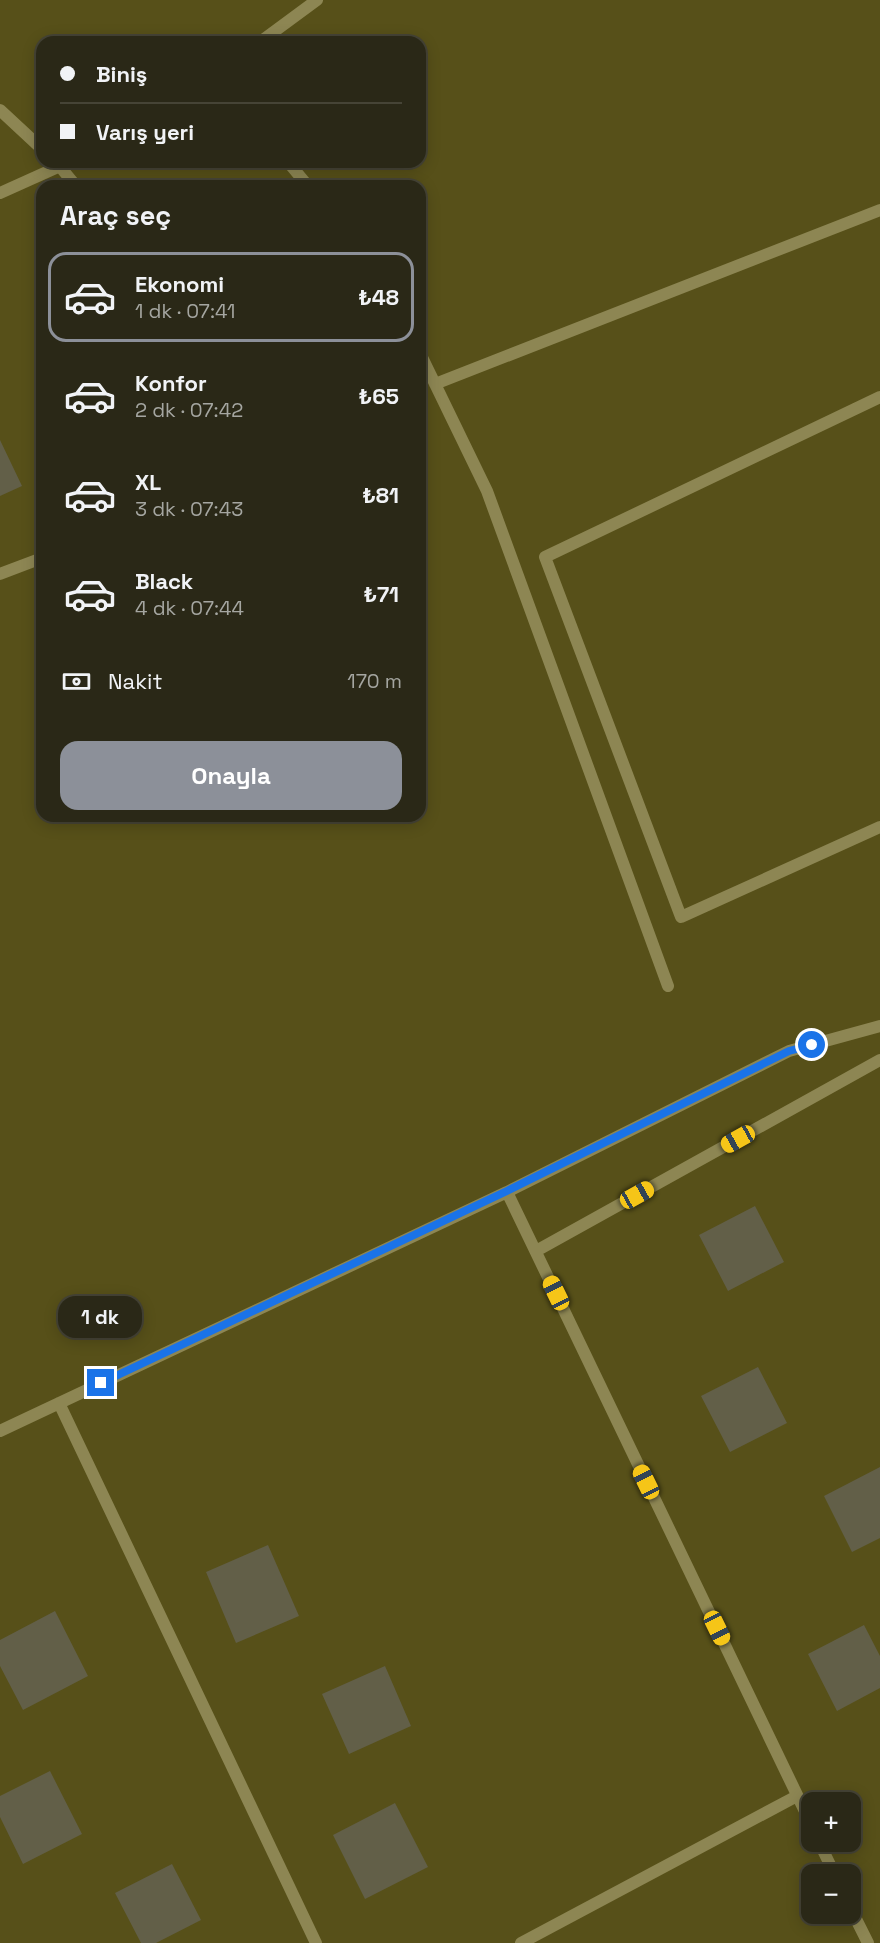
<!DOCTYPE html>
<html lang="tr">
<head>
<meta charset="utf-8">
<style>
	body { margin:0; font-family:"Space Grotesk",sans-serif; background:#323020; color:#f1f3f6; height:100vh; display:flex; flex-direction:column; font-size:22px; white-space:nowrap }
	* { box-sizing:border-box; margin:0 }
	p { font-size:20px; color:#a5a6a1 }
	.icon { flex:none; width:33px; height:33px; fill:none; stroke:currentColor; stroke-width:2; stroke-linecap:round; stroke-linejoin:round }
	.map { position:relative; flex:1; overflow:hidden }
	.panel { position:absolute; left:36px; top:180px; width:390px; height:642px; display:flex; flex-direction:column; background:#2a2817; border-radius:18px; box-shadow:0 3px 15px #0003,0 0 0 2px #464436 }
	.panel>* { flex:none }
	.top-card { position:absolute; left:36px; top:36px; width:390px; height:132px; border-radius:18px; box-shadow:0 3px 15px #0003,0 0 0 2px #464436; display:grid; align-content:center; height:132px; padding:0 24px; background:#2a2817 }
	.fabs { position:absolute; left:801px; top:1792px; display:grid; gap:12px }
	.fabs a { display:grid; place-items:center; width:60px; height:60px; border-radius:12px; background:#2a2817; box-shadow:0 3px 15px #0003,0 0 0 2px #464436; font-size:30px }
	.end { position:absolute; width:27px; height:27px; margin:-14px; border:8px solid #1a73e8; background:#fff; box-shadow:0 0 0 3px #fff }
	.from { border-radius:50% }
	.bubble { position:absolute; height:42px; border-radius:18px; background:#2a2817; box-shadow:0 3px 15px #0003,0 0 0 2px #464436; font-size:20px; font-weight:800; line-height:42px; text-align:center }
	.car { position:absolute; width:18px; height:36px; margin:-18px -9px; border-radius:8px; box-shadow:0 0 4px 2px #0007; background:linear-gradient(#f5c518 24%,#345 0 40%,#f5c518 0 76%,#345 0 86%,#f5c518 0) }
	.top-card b { display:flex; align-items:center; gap:21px; height:57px; font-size:22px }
	.top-card b+b { border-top:2px solid #464436 }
	.top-card i { width:15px; height:15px; background:#f1f3f6 }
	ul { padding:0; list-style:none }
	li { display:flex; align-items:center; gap:18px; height:90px; margin:0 12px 9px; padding:0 12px; border:3px solid transparent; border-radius:18px }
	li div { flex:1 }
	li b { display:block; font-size:22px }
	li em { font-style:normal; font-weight:800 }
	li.active { border-color:#8c9099 }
	li>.icon { width:54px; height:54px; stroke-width:1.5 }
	h2 { padding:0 24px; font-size:27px; line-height:72px }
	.pay { display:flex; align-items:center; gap:15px; height:66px; padding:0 24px; font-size:22px }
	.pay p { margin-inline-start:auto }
	.action { display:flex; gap:12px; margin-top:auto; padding:12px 24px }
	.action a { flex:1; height:69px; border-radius:18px; background:#8c9099; color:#fff; font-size:24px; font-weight:800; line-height:69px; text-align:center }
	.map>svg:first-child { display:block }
</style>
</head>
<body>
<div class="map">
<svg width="880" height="1943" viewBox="0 0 880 1943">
	<rect width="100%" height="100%" fill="#38351f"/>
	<path fill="#575019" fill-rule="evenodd" d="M0,0h880v1943h-880zM42,42h378v120h-378zM42,186h378v630h-378zM812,1803h38v39h-38zM812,1875h38v39h-38z"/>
	<path fill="#625f48" d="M0,440l22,46 -22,10z
		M755,1206l29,56 -56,29 -29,-56z
		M758,1367l29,56 -57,29 -29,-56z
		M880,1467v71l-28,14 -28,-56z
		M268,1545l31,71 -63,27 -30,-71z
		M55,1611l33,65 -65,34 -23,-44v-26z
		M864,1625l16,31v32l-43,23 -29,-57z
		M385,1666l26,60 -62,28 -27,-60z
		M50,1771l32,63 -59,30 -23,-47v-21z
		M395,1803l33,64 -63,32 -32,-64z
		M172,1864l29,56 -45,23h-15l-26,-50z"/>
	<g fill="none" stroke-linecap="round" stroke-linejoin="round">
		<path stroke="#8d8653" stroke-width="12" d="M880,397l-335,160 136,360 199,-90"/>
		<path stroke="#8d8653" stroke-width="12" d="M260,42l57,-42
			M0,110l42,39
			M288,162l20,24
			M57,163l19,23
			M0,193l69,-31
			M420,353l67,138 181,495
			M435,384l445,-174
			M0,574l42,-16
			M507,1192l305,634
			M536,1251l344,-191
			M59,1403l257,540
			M0,1431l507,-239 282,-141 91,-25
			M819,1842l16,33
			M850,1907l18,36
			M521,1943l276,-147"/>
	</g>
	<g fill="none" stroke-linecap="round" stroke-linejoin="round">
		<path stroke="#1a73e8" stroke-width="8" d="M101,1383l406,-192 282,-140 23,-6"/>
	</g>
</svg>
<div class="fabs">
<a>+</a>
<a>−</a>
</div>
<i class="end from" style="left:812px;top:1045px"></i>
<i class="end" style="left:101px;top:1383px"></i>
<div class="bubble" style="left:58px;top:1296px;width:84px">1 dk</div>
<i class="car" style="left:738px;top:1139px;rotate:241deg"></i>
<i class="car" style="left:637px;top:1195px;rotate:61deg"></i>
<i class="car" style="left:556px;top:1293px;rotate:334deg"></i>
<i class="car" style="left:646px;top:1482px;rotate:334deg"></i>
<i class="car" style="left:717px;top:1628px;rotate:154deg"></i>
<div class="top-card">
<b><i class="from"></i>Biniş</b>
<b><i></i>Varış yeri</b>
</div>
<section class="panel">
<h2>Araç seç</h2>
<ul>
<li class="active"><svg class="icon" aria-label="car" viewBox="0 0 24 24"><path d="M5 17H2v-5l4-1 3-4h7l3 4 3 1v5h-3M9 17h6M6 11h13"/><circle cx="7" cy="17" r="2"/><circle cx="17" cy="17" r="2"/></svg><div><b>Ekonomi</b><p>1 dk · 07:41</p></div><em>₺48</em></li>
<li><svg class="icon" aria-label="car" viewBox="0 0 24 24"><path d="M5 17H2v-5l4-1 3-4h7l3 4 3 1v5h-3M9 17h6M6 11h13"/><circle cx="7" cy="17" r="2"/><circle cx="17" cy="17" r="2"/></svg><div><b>Konfor</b><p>2 dk · 07:42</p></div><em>₺65</em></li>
<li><svg class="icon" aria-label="car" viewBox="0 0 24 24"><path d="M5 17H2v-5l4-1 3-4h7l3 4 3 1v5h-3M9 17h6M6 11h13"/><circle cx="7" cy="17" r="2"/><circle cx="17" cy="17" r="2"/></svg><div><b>XL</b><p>3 dk · 07:43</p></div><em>₺81</em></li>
<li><svg class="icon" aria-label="car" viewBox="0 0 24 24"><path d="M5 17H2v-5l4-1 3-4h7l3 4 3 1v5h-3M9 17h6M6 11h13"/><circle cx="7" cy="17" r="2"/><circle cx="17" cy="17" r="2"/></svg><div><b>Black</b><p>4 dk · 07:44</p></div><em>₺71</em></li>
</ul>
<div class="pay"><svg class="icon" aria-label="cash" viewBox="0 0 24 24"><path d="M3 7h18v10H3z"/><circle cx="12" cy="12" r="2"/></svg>Nakit<p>170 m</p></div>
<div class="action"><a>Onayla</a></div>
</section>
</div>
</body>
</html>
